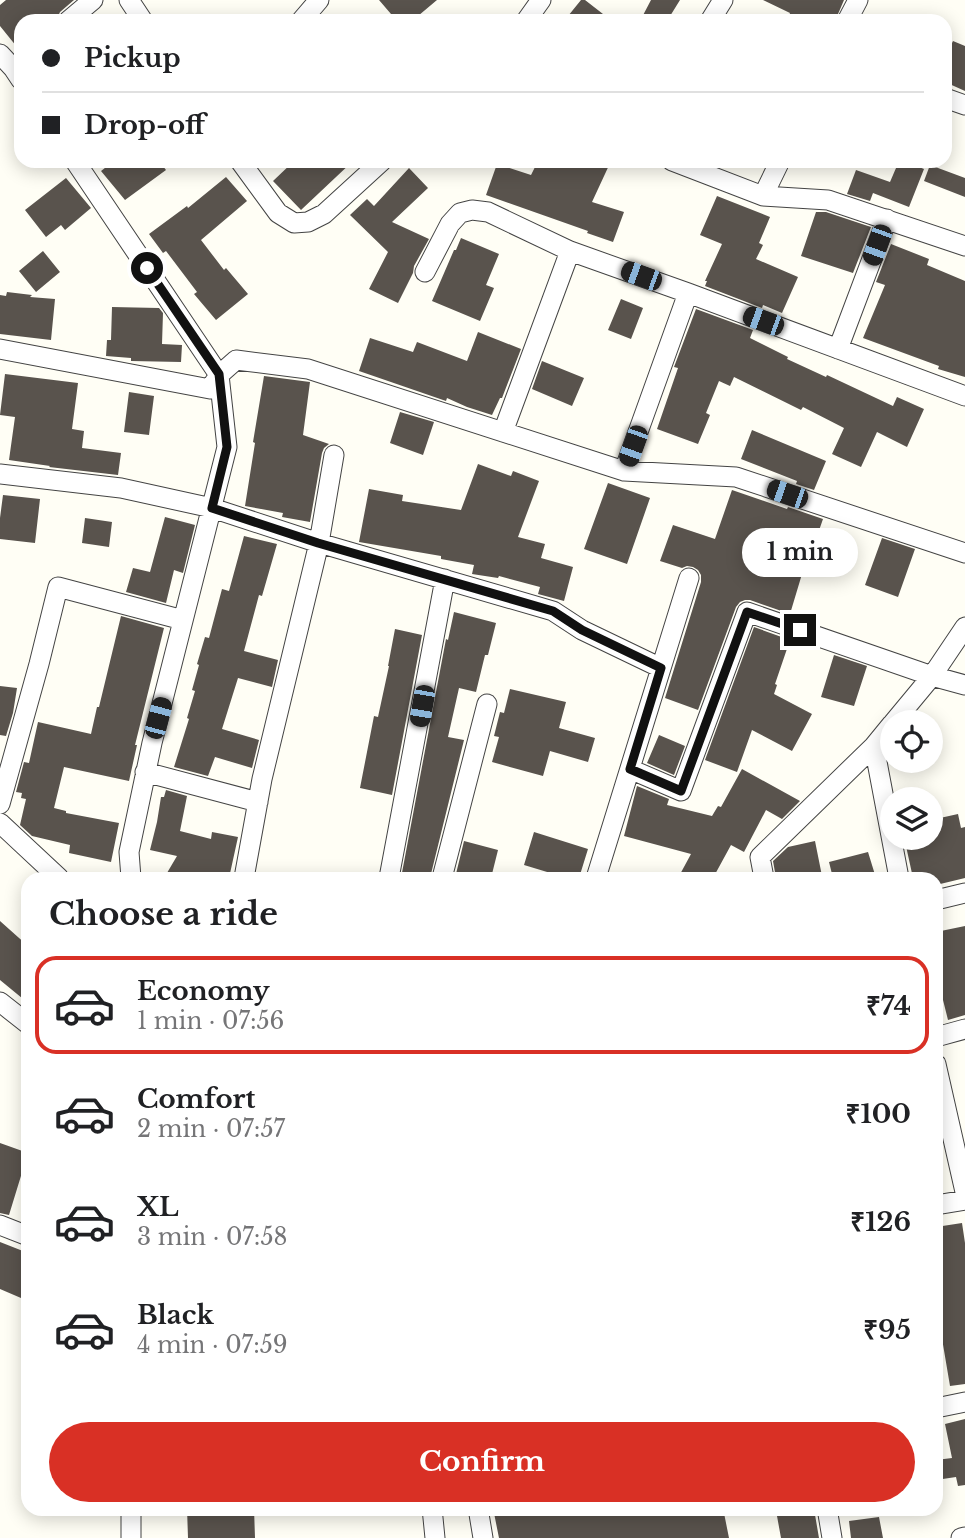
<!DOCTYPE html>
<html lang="en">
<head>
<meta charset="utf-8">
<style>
	body { margin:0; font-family:"Libre Baskerville",serif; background:#f2f2f2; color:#202124; height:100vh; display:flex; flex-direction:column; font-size:26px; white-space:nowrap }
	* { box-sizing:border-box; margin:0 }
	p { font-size:23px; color:#757577 }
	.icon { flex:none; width:38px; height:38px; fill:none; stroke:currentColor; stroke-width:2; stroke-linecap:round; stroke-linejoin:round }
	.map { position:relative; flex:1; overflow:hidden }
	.side { position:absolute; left:21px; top:872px; width:922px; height:644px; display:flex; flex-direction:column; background:#fff; border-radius:21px; box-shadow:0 4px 18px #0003 }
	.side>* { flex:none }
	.banner { position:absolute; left:14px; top:14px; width:938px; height:154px; border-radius:21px; box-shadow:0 4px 18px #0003; display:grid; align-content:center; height:154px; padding:0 28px; background:#fff }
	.controls { position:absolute; left:880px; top:710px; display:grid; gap:14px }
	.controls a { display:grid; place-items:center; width:63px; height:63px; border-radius:50%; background:#fff; box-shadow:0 4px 18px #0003; font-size:35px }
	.end { position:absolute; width:32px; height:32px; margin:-16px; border:9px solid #111; background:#fff; box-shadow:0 0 0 4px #fff }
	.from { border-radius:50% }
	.bubble { position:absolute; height:49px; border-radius:24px; background:#fff; box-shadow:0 4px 18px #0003; font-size:23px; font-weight:700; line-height:49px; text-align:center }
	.car { position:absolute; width:21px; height:42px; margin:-21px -10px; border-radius:9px; box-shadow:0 0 5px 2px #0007; background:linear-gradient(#222 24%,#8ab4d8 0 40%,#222 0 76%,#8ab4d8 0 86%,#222 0) }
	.banner b { display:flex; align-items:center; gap:24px; height:66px; font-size:26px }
	.banner b+b { border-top:2px solid #e0e0e0 }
	.banner i { width:18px; height:18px; background:#202124 }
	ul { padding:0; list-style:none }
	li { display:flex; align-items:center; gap:21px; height:98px; margin:0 14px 10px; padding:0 14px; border:4px solid transparent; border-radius:21px }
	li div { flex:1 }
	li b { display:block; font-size:26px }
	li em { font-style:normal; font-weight:700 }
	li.current { border-color:#d93025 }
	li>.icon { width:63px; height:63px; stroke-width:1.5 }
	h2 { padding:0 28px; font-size:32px; line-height:84px }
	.action { display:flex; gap:14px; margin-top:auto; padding:14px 28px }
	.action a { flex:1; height:80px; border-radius:42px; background:#d93025; color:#fff; font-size:28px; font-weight:700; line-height:80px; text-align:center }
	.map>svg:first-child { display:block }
</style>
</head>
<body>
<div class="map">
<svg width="965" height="1538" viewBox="0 0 965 1538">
	<rect width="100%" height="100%" fill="#fffef5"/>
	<path fill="#59534d" d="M6,0h68l-14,12 -4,9h-35v31l-21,-26v-21z
		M379,0h58l-25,21h-15z
		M581,0h4l27,21h-48z
		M651,0h29l-13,21h-27z
		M763,0h81l-9,21h-48l3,-8z
		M953,41l12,5v45l-20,-9v-38l5,3z
		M114,161h45l7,9 -41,30 -24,-29z
		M294,161h59l-52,49 -28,-29z
		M538,161h73l-19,41 32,10 -11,30 -26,-9 1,-2 -102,-36 11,-31 34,11z
		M899,161h5l20,8 -15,38 -36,-14 -3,8 -23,-7 9,-24 34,12z
		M930,165l35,13v19l-41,-16z
		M409,168l19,20 -36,34 37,17 -15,27 -1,7 -15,30 -29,-14 19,-37 -38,-37 17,-16 7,7z
		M226,177l21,24 -46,39 23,30 2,-2 22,26 -32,26 -22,-26 3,-2 -31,-41 -3,2 -14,-19 38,-28 1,2z
		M66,178l25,30 -26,22 -4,-5 -15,12 -21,-27z
		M717,196l53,21 -11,26 4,2 -7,14 42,18 -16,36 -19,-8 -1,3 -57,-22 2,-5h-2l17,-37 -22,-9z
		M816,212h10l45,15 -18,46 -52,-17z
		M461,238l38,16 -13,31 8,3 -14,33 -48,-20 22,-51h2z
		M891,244l38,15 -2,6 38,16v96l-27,-8 1,-3 -76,-28 22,-53 -9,-3z
		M43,251l17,21 -24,20 -17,-21z
		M7,292l25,3 -2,2 25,2 -4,41 -51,-6v-39l6,1z
		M621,299l22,9 -12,31 -23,-9z
		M112,307l47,1 4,5 -1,31 20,1 -1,17 -50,-1v-3l-25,-2 1,-16h4z
		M696,309l57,21 -3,8 38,19 -1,2 39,18 1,-2 66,31 4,-9 27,12 -17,38 -30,-15 -16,35 -29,-13 12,-26 -41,-21 -2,3 -67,-33 -4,9 -11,-5 -13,32 4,2 -12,29 -41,-15 21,-61 -4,-1z
		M478,332l43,17 -19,49h-2l-8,17 -25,-8 -20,-9 -1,3 -87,-30 11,-33 43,14 4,-10 50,19z
		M542,361l42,17 -12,28 -40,-17z
		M5,374l73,9 -6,46 12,2 -2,17 39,5 -3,22 -69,-8 1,-1 -41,-6 6,-43 -15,-2z
		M264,376l46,6 -7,53 26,9 -5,4 -2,5 -12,69 -28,-5 1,-4 -38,-7 10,-63 -2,-1z
		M129,392l25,4 -5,39 -25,-3z
		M400,412l34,10 -11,33 -33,-12z
		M752,430l74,31 -12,29 -18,-6 1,-3 -56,-22z
		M478,464l33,12 2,-5 26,10 -21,56 27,7 -4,14 32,9 -9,34 -26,-7 2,-7 -41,-11 -1,2 -26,-4 2,-9 -33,-6v-3l-82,-14 10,-53 34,6 -1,6 59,9z
		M608,483l42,15 -23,66 -43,-15z
		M732,490l55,19 1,-2 35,12 -16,46 -2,-1 -15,50 -40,-14h-5l-5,2 -4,5 -38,103 -33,-12 36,-116v-7l-3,-5 -5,-3 -6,-1 -5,2 -22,-7 13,-36 42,14z
		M3,495l37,4 -5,44 -35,-4v-21z
		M165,517l30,8 -12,48 -9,-3 -8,33 -40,-11 7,-24 17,4z
		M85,518l27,4 -3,25 -27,-4z
		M244,536l33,8 -15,52 -3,-1 -15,56 34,9 -6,27 -34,-9 -16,51 37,11 -7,28 -37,-11 -7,19 -34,-9 15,-48 -2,-1 8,-27 -3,-1 7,-25 -2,-1 8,-27 4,1 13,-49 7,2z
		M882,538l33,11 -17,48 -33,-12z
		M454,612l42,11 -8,32h-3l-9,37 -17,-4 -11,49 16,3 -34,138h-29l45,-239 2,1z
		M121,616l43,12 -29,117h2l-8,36 -65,-14 -10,41 12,3v2l53,10 -8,39 -42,-9 1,-8 -38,-9 -12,-11 6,-26 -5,-1 1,-5 -6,-1 8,-30 5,1 9,-41 53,12 6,-27h2z
		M754,627l36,13 -15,44 2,1 -3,9 38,20 -20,37 -40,-21 -15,42 -32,-12z
		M395,629l27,6 -30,160 -32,-7 14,-72 4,1 11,-51h-1z
		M834,655l33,11 -13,40 -33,-9z
		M0,686l17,2 -4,25 -7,23 -6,-1z
		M510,689l56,13 -7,26 36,10 -7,24 -38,-11 -7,25 -51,-14 7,-25 -5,-1 6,-24 4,1z
		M659,735l26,11 -11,29 -27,-12z
		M742,769l58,32 -18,18 -16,-9 -22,42 -13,-7 -18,33h-35l13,-24 -67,-18 13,-50 32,13 -2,6 45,11 6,-10 3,1z
		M166,790l21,6 -7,35 31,8 1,-7 26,5 -9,41h-65l13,-22 -27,-6 7,-28 4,-25h3z
		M958,814l3,14 4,-1v51l-29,7v-7h-23l-7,-32 25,-6v-20z
		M534,832l54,17 -9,29h-12l-43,-13z
		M464,841l34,9 -7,28h-36z
		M815,841l7,35 -12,2h-34l-3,-17 15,-14z
		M868,852l8,26h-43l-4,-16z
		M0,921l28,25v57l-28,-23z
		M965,926v89l-17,5 -10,-40 2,-1 -4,-16v-31z
		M0,1143l28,10 -19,62 -9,-2z
		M962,1223l3,20v141l-15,2 -14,-83v-76z
		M0,1242l28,11v48l-28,-12z
		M965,1419v66l-7,1 -2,-9 -20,3v-20l16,-2 -7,-34z
		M187,1508h67l1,30h-67z
		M493,1508h230l6,30h-230z
		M814,1509l5,29h-38l-4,-22z
		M879,1517l4,21h-32l-2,-17z"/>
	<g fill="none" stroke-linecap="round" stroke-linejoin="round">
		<defs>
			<path id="minor" d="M129,0l14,21
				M68,21l25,-21
				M301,21l18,-21
				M526,21l15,-21
				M710,21l13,-21
				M847,21l11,-21
				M0,54l13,14 8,12
				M945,98l20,7
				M75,161l144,214 17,-15 72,9 316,102 112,6 229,76
				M240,161l38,52 16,10 14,-1 16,-8 58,-53
				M672,161l91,35 65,4 137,46
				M763,196l17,-35
				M425,272l25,-48 10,-11 12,-3 16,2 82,39 118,42 277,103
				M0,349l210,40 9,-14
				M838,349l49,-130
				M503,432l67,-181
				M624,471l64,-178
				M0,474l121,14 91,20 107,35 234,68 29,19 79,38
				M893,723l39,-47 33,-49
				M874,746l25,132
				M630,769l51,22 66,-179 185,64 33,9
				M145,772l113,30
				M0,804l39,-140 19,-77 125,33
				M0,823l59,55
				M131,878l-2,-26 23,-109 75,-296 -8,-72
				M244,878l18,-99 57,-236 15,-88
				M389,878l56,-299
				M442,878l45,-174
				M596,878l93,-300
				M764,878l-4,-21 114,-111 18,-22
				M936,900l29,-7
				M0,1002l28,22
				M936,1037l29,-8
				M936,1064l29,128
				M936,1205l29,-5
				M0,1225l28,11
				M936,1408l29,-6
				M432,1508l3,30
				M478,1508l5,30
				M827,1508l5,30
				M131,1538v-30
				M961,1538l4,-1"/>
		</defs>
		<use href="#minor" stroke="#444" stroke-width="21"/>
		<use href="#minor" stroke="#fff" stroke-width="19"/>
	</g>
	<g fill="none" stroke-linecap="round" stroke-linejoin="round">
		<path stroke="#111" stroke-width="9" d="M147,268l72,106 8,73 -15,61 106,35 235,68 29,19 79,38 -31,101 51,22 66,-179 53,18"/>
	</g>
</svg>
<div class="controls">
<a><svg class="icon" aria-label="locate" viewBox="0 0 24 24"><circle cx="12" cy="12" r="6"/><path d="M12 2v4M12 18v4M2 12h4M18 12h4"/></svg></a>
<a><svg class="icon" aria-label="layers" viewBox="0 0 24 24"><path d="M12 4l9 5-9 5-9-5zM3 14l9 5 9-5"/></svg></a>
</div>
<i class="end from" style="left:147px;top:268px"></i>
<i class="end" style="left:800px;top:630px"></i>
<div class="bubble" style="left:742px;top:528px;width:116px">1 min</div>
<i class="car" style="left:877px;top:245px;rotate:200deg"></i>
<i class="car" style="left:641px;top:276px;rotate:290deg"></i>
<i class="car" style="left:763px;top:321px;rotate:290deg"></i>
<i class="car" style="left:633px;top:446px;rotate:200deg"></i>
<i class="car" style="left:787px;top:494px;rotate:289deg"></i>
<i class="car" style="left:422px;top:706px;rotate:190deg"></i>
<i class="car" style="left:158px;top:718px;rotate:15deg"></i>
<div class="banner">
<b><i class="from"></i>Pickup</b>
<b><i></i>Drop-off</b>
</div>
<section class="side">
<h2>Choose a ride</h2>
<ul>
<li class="current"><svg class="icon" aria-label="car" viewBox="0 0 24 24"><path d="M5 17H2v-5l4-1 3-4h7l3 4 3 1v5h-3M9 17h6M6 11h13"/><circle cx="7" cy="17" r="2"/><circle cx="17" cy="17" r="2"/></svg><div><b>Economy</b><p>1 min · 07:56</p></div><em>₹74</em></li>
<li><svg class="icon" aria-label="car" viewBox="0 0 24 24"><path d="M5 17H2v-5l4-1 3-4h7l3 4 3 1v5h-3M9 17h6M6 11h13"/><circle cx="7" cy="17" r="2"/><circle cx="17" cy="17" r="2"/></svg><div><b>Comfort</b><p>2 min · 07:57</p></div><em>₹100</em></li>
<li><svg class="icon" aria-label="car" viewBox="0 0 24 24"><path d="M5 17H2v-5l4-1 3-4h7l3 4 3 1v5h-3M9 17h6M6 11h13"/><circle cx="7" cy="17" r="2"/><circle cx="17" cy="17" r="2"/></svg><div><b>XL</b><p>3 min · 07:58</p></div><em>₹126</em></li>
<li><svg class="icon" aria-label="car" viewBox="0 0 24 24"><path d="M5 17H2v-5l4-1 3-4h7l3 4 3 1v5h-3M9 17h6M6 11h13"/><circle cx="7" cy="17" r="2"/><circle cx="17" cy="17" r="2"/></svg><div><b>Black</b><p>4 min · 07:59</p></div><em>₹95</em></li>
</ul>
<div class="action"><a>Confirm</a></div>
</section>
</div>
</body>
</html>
